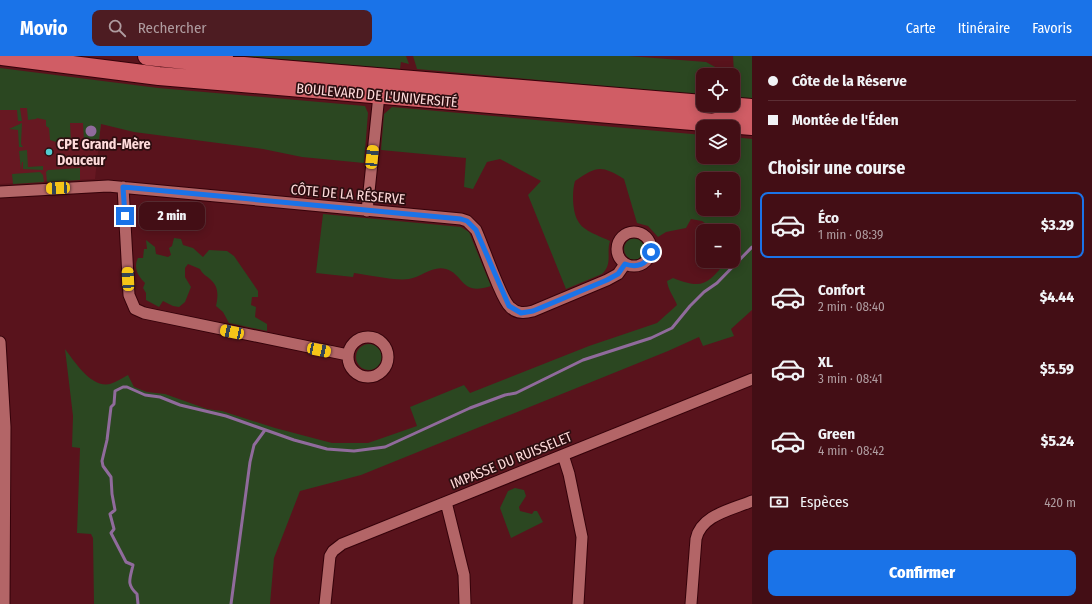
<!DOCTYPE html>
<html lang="fr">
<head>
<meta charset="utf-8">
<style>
	body { margin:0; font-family:"Fira Sans Condensed",sans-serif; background:#4d1c22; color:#f1f3f6; height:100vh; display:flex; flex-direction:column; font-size:15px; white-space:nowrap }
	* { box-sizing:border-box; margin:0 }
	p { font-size:13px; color:#af9ca0 }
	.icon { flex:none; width:22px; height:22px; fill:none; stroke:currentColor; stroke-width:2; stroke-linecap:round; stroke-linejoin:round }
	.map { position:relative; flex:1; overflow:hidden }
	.drawer { display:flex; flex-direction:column; background:#430e15; width:340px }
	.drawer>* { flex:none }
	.guide { display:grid; align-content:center; height:88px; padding:0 16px; background:#430e15 }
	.controls { position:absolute; left:696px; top:12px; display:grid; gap:8px }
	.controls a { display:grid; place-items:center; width:44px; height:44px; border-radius:8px; background:#430e15; box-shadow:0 2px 10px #0003,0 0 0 1px #5b2e34; font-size:20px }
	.end { position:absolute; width:18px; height:18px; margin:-9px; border:5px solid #1a73e8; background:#fff; box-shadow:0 0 0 2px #fff }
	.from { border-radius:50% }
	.bubble { position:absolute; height:28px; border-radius:8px; background:#430e15; box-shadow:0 2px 10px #0003,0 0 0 1px #5b2e34; font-size:13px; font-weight:800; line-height:28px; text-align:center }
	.car { position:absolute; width:12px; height:24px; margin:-12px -6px; border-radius:5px; box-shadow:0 0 3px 1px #0007; background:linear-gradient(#f5c518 24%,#345 0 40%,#f5c518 0 76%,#345 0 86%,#f5c518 0) }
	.guide b { display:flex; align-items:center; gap:14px; height:38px; font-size:15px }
	.guide b+b { border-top:1px solid #5b2e34 }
	.guide i { width:10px; height:10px; background:#f1f3f6 }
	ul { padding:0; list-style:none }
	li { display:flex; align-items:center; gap:12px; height:66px; margin:0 8px 6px; padding:0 8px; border:2px solid transparent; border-radius:8px }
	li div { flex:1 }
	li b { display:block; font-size:15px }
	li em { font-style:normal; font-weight:800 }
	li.active { border-color:#1a73e8 }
	li>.icon { width:36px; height:36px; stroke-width:1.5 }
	h2 { padding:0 16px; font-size:18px; line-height:48px }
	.pay { display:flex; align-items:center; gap:10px; height:44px; padding:0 16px; font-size:15px }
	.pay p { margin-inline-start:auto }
	.cta { display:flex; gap:8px; margin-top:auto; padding:8px 16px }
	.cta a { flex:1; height:46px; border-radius:8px; background:#1a73e8; color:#fff; font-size:16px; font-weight:800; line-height:46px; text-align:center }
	header { display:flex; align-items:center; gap:24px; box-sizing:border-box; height:56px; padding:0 20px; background:#1a73e8; color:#fff }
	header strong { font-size:19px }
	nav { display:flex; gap:22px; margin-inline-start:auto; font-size:14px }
	.search { width:280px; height:36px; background:#4d1c22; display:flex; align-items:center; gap:10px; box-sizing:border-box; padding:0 14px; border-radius:8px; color:#af9ca0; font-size:15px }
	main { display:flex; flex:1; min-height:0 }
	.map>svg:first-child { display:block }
</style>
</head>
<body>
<header>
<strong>Movio</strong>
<div class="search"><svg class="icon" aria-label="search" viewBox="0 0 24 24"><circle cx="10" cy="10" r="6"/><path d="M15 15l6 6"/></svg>Rechercher</div>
<nav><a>Carte</a><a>Itinéraire</a><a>Favoris</a></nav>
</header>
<main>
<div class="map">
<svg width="752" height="548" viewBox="0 0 752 548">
	<rect width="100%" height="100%" fill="#59131c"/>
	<path fill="#671822" d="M35,51l66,17 -6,55 -95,5v-76z"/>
	<path fill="#2b4721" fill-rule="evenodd" d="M242,0h164l3,8 -8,-2 -1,7z
		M413,0h216l77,6 11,6 -1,7h-13v20l-286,-26z
		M733,0h19v45l-13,-4 -4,-7z
		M0,12l158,20 207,18 3,7 -4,50 -62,-6 -39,-8 -129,-17 -33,-8 -2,16 -15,1 -1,-18h-13l1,19h-15l-6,-2 -1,-12 -3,-2v-6l-9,-2 -1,1 -8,1 -1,-12h-7l2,13h-4l-1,-11h-17z
		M392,51l311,28v22h30v-20l19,2v171l-21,19 3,7 -31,10 -4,-9 -31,14 -307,124 -61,16 -26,67 -4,46h-176l-1,-66 -2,-4 -14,-1 3,-85 -8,-1 1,-31 -8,-67c10,13 26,39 45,35 6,-2 12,-6 18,-9l6,12 13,5 18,2 42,15 15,2 53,17 57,15h36l49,-17 -7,-19 54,-22 6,8 119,-47 68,-23 20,-18c-3,-8 -9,-15 -10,-24l6,-3c31,12 34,6 54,-17h6v-7l2,-2 -2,-21h-17l-14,-10 -11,-2 -5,9 -20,4 -8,5 -10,-11 -11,-3 -13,-44c-23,-14 -27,-13 -49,2 -3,10 -3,30 3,40 5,10 22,15 32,20 -4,12 3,23 -8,33l-36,15 -38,-94 13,-14 -41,-22 -13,3 -14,27 -9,-2 2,-29 -85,-8 3,-36zM703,123h30v30h-30z
		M22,67l-1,21 2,3h-4l-1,-17 -9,-1z
		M27,94l1,17 15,-1v4l-20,-1v-7h-1l-1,8 -2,-19z
		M80,112v12l-33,2 -1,-10 2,-2z
		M40,116l3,3 1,7 -31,2 -1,-10z
		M323,158l138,13 8,5 22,54c-31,10 -26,-11 -45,-17 -13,-4 -25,8 -37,10 -13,2 -41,-4 -55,-6l-1,4 -37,-4z
		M174,182l7,1 2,6 10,3 10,9 6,-7 18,1 7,5 24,35v6h-6l-1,8 5,2 -1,10 12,7v7l-38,-8 -6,-11 -7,-6c2,-9 3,-19 -5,-26 -5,-5 -8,-5 -11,-11l-12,-5 -3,4v9l6,10 -6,15 -6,5 -6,-1 -10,-5 -4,6 -13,-7v-7l-3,-5 2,-5c-7,-7 -12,-15 -7,-25h5l1,-9h3l-1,-9 9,7 1,7 12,3 3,-2 -2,-7 3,-2z
		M624 193a11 11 0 1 1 22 0a11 11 0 1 1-22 0Z
		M356 301a13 13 0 1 1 26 0a13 13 0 1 1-26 0Z
		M515,432l9,2 2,6 -7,11 1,4 12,3 2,-3h3l6,11 -32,16 -11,-30 8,-17z"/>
	<path fill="#906b9c" d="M85.5 75a5.5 5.5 0 1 1 11 0a5.5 5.5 0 1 1-11 0Z"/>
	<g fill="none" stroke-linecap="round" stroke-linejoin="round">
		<path stroke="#906b9c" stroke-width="3" d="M138,548l-1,-10c-11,-10 -7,-15 -4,-29l-7,-3 -15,-29 3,-4 -4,-15 5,-4 -3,-16 -1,-17 -8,-11 -1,-5 5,-21 4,-33 3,-3 1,-13 8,-4h4l18,8 15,2 20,8 46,11 68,24 33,9 27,2 31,-4 85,-39 35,-13 11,-2 67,-33 68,-22 21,-10 18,-22 14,-14 13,-9 35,-36
			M231,548l19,-142 4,-17 11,-15"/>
		<defs>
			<path id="minor" d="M123,131l6,108 6,14 9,4 204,42
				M0,136l108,-6 353,33 6,2 9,9c7,15 25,69 34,77 7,7 15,6 23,4l74,-31 11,-6 7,-10
				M367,155l12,-116
				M617 193a17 17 0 1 1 34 0a17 17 0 1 1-34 0Z
				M348 301a20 20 0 1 1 40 0a20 20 0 1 1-40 0Z
				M0,286l5,85 -1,177
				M563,399l6,19 13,63 -4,67
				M446,446l18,73 1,29
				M325,548l5,-48 3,-5 9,-7 410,-165
				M691,548l5,-65c5,-24 35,-29 56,-38"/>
			<path id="primary" d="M2,0l157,20 593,50
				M147,0l85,9 471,39
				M716,49l36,3"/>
		</defs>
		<use href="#minor" stroke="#35020a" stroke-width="13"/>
		<use href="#primary" stroke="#35020a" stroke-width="20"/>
		<use href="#minor" stroke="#b36567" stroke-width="11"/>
		<use href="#primary" stroke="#d05d65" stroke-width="18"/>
	</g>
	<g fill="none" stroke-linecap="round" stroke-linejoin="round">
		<path stroke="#1a73e8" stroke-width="5" d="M125,160l-2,-29 338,32 6,2 9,9 33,76 12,7 12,-2 74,-31 11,-6 7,-10c12,4 22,1 26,-12"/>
	</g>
	<circle fill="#52ccd0" stroke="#2c0e10" stroke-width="1.5" cx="49" cy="96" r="4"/>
	<g text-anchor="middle" stroke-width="3.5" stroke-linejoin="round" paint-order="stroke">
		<g font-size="14" fill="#ffdbdb" stroke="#2c0e10">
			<text transform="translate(377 39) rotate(5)" y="5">BOULEVARD DE L'UNIVERSITÉ</text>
			<text transform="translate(348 138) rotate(5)" y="5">CÔTE DE LA RÉSERVE</text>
			<text transform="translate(511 404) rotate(-22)" y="5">IMPASSE DU RUISSELET</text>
		</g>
		<g font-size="14" font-weight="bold" fill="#ffdbdb" stroke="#2c0e10" text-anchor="start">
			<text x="57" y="93">CPE Grand-Mère<tspan x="57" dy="16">Douceur</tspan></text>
		</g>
	</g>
</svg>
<div class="controls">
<a><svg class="icon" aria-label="locate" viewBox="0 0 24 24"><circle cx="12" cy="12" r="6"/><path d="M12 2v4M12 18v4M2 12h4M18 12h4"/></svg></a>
<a><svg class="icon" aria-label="layers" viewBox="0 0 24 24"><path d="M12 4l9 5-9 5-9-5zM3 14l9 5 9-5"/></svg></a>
<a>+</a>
<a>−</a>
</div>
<i class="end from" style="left:651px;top:196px"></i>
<i class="end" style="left:125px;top:160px"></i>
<div class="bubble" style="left:139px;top:146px;width:66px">2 min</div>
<i class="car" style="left:372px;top:101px;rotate:6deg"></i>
<i class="car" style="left:58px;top:132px;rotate:267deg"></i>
<i class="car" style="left:128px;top:223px;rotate:357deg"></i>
<i class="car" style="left:232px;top:276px;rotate:282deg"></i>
<i class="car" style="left:319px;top:294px;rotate:102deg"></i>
</div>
<section class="drawer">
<div class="guide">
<b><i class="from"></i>Côte de la Réserve</b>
<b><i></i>Montée de l'Éden</b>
</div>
<h2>Choisir une course</h2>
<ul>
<li class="active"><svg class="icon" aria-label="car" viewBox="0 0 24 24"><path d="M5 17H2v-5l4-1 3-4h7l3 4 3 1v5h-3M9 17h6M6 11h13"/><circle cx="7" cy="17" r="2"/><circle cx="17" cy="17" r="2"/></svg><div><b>Éco</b><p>1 min · 08:39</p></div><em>$3.29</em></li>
<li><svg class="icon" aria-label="car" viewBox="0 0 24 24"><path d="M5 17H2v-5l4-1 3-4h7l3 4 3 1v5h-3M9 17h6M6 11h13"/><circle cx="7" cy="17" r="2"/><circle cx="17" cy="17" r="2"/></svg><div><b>Confort</b><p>2 min · 08:40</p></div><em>$4.44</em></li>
<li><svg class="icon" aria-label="car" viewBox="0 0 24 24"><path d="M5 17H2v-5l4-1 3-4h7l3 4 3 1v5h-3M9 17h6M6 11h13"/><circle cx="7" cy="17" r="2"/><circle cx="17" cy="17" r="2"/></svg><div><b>XL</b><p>3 min · 08:41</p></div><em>$5.59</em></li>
<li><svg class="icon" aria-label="car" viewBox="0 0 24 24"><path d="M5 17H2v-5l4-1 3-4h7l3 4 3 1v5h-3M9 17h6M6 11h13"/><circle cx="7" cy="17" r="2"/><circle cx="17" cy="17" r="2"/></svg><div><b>Green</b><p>4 min · 08:42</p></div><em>$5.24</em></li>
</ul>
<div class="pay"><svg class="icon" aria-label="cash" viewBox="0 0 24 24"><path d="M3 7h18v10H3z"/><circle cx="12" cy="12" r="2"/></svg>Espèces<p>420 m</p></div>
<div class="cta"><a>Confirmer</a></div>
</section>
</main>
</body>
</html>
